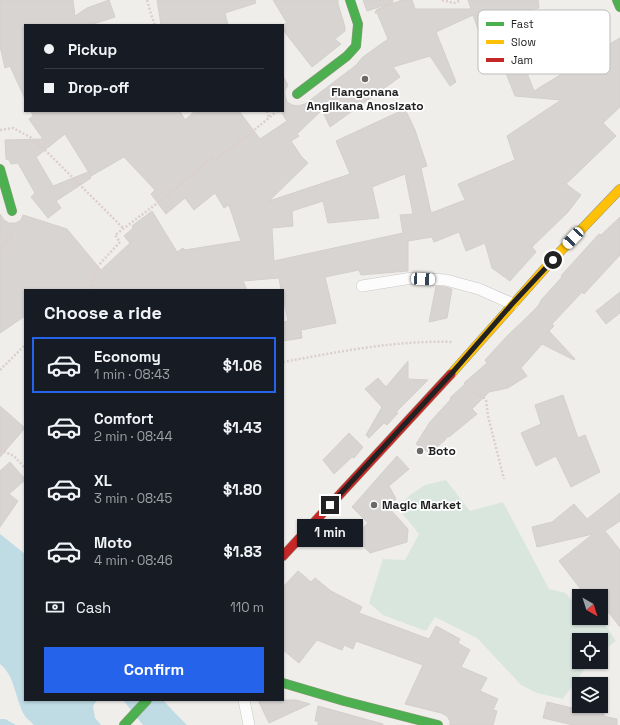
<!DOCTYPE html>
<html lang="en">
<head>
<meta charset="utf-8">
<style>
	body { margin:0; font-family:"Space Grotesk",sans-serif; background:#242831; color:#f1f3f6; height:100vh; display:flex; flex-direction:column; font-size:15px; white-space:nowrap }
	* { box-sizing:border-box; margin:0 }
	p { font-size:13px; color:#9ea1a6 }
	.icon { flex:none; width:22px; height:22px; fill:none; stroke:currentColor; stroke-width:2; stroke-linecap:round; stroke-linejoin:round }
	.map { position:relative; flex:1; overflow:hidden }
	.panel { position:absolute; left:24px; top:289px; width:260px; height:412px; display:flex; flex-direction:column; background:#171b24; border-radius:0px; box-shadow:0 1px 3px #0004 }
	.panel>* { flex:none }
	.banner { position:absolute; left:24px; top:24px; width:260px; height:88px; border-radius:0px; box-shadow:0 1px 3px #0004; display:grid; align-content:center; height:88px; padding:0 20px; background:#171b24 }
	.needle { width:26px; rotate:141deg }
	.fabs { position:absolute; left:572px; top:589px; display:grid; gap:8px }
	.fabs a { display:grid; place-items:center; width:36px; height:36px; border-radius:0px; background:#171b24; box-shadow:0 1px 3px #0004; font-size:20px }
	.end { position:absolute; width:18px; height:18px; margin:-9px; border:5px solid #222; background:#fff; box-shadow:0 0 0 2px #fff }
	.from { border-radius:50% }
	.bubble { position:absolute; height:28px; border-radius:0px; background:#171b24; box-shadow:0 1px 3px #0004; font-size:13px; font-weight:700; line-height:28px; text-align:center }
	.car { position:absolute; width:12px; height:24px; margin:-12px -6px; border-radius:5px; box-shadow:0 0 3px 1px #0007; background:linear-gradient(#fff 24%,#345 0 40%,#fff 0 76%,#345 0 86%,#fff 0) }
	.banner b { display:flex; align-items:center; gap:14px; height:38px; font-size:15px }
	.banner b+b { border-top:1px solid #363941 }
	.banner i { width:10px; height:10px; background:#f1f3f6 }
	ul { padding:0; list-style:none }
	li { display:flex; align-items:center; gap:12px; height:56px; margin:0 8px 6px; padding:0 12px; border:2px solid transparent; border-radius:0px }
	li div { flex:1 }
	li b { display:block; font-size:15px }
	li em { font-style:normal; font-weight:700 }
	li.on { border-color:#2563eb }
	li>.icon { width:36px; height:36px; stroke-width:1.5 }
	h2 { padding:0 20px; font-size:18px; line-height:48px }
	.pay { display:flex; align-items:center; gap:10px; height:44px; padding:0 20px; font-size:15px }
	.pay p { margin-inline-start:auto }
	.cta { display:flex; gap:8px; margin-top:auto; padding:8px 20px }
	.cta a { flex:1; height:46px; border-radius:0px; background:#2563eb; color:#fff; font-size:16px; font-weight:700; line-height:46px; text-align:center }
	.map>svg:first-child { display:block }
</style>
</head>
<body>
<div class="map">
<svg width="620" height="725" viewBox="0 0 620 725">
	<rect width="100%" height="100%" fill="#f0eeeb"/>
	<path fill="#d9e6de" d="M446,480l24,31 33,-9 46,87 17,4 13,17v8h22l15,23 -15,12v-13h-22v22h11l-2,2 -25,35 -26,-6 -16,-8 -44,-47 -42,-21 -9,14 -43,-16 -14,-12 14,-44 22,1 14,-26 -21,-26 12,-13 15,-10z"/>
	<path fill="#bfdbe3" d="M0,534l25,20v146h72l-4,6 2,12 6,7h-67c-3,-3 -7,-6 -9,-9 -10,-16 -9,-39 -25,-52z
		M123,700h40l12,13 12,12h-44z
		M0,719h5l11,6h-16z"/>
	<path fill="#d7d4d2" stroke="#d3d0cc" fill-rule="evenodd" d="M0,0h73l2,16 12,-8 22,-8 6,17 -25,8h-65v74l-15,-33 -5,2 -5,-22z
		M157,0h98l1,3 -31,10 3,12h-67z
		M273,0h65v4l7,23v4l-10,8 6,5 -29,23 -29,-37v-5h-1l5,-2z
		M363,0h29v3l-25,8z
		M402,0h10l3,9h56l-3,-9h70l1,8 -38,7 11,34 5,-2 17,44 39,-24h6l3,5 20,-21 -1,-2 19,-11v69l-17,16 13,13 -50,48 15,11 -13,17 -36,35 4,5 -26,29 -18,-13 -7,-25 -19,8 -7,-19 -25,10 -2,-5 -24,4v30l-47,4 -2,-5 -34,7 11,46 -35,7 1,8 -19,3v-19l5,-1 -5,-24v-7h-2l-2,-12 -36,3 4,9h-222v26l-25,17v-119l4,6 5,3h7l5,-3 2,-5 44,14 34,41 29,-27 -6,-7 9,-8 -1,-2 20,-15 25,41 6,-4 2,2 56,-9 -12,-36 -5,3 -9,-15 -21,17 -9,-12 -19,16 -15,-20 4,-4 -31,-33 -33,19 -26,-42 -29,23 17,29 35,-14 3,6 -35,23 5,7 -13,10 -17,-21 4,-4 -17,-30 -7,1 -2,-4 -3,-1 -1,-19 38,-1 -14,-20 4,-3 -2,-5h149l5,9 10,-9h44l21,28 27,-18 -4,-6v-39l5,9 -3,5v5l2,7 5,3 6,1 7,-2 50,-38 8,-9 25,-18 -12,-29zM473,15l16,46 11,-3 15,38 46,4 -54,36 8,24 -57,24 7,16 -34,13 -10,-45 6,-2 -12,-36 -10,-21 -69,32 14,33 -81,27 39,-38 -7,-7 -10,-15 8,-5 -2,-2 25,-24 8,17 70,-50 -7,-10 37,-11 20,30 6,-4 -20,-50zM405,174l8,40 -13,1 3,18 -129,28 -2,-33 21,-2 -1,-15 31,-10 5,22 51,-5 -7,-31z
		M620,217v38l-36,39 -2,-2 -30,32 2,2 -5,5 26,28 -1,1 -32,-16 -21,24 6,8 -19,12 -19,4 -17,17 5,5 -28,23 -1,-1 -3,4 -15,13 -14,-9 14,-22 21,-23 -1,-1 15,-14 -1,-1 23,-20 -2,-3 23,-25 17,-16 13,-13 4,-7 20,-22 -1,-1 7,-8 31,-34 2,1z
		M436,286l9,1 7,2 -5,29 -18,4z
		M620,292v21l-14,11 -10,-13z
		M408,361v18l20,1 -32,32 2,1 -11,12 -3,-2 -15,15 -3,-3 16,-28 -17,-18 13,-11 8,9z
		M563,395l15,43 7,-3 15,37 -29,15 -15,-31 -20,10 -15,-33 20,-9 -6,-19z
		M0,406l25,22 -25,29z
		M349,433l14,14 -9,11 -2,-1 -18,17 -11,-14z
		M397,456l12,13 -20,17 7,13 -8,8 20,22 -1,13 -37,11 -16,-16 14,-14 -16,-16z
		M10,462l15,17v1l-16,14 9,7 -18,26v-56z
		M620,493v28l-15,10 15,19v77l-19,-24v-7h-15l-27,-35 34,-27 -56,13 -5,-20 20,-5 22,-18 13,15z
		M298,571l13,11 4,-4 16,13 31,16 -3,6 70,26 7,-13 24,13 -2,4 12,7 -9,17 26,11 -7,13 18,8 -5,11 4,1 -4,14h-43v-4l-3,-5 -6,-3 -36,-9 18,-39 -67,-24 -3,8 -9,-4 -2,5 -25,-10 -18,23 -16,-13v-63z
		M258,700h38l14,4 -41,19z
		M547,702l42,10 2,-6h16l-4,10 14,3v6h-44l-30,-7z
		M318,706l65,18v1h-65v-4h-3z"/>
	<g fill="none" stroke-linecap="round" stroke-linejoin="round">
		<defs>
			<path id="lane" d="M362,286l50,-8 34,2 33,9 34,15
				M244,700l5,25"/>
			<path id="fast" d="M617,0l3,7
				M297,94l50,-38 9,-10 2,-22 -8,-24
				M0,169l12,42
				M283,683l61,18 94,24
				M124,725l23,-25"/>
			<path id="slow" d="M451,374l105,-118 64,-67"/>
			<path id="jam" d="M283,556l168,-182"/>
		</defs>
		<use href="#lane" stroke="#c9c8c7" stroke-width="12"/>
		<use href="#fast" stroke="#999a82" stroke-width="10"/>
		<use href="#slow" stroke="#999a82" stroke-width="10"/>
		<use href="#jam" stroke="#999a82" stroke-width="10"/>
		<path stroke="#dccecd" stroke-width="2.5" stroke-dasharray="2 2" stroke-linecap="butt" d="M147,0l4,14 4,11
			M442,0l12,3 7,-3
			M375,13l19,-13
			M267,111l2,6
			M0,130l13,-2 17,9 16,14 77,77
			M0,250l11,-14v-5
			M90,290l7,-23 23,-25 -5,-7 53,-40 45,-39 5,2 28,-21 31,-26
			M283,362c55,-10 113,-22 169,-20
			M0,370l25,-25
			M466,388l4,4 13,5 3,3 2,16 16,63
			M0,450l14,6 11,12"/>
		<use href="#lane" stroke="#fdfcfc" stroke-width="11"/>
		<use href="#fast" stroke="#4caf50" stroke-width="9"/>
		<use href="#slow" stroke="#ffc107" stroke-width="9"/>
		<use href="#jam" stroke="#c62828" stroke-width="9"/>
	</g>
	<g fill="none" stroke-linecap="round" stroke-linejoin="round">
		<path stroke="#222" stroke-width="5" d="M330,505l122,-132 60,-69 41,-44"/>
	</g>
	<g fill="#6a6968" stroke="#fff" stroke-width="1.5">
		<circle cx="365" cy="79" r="4"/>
		<circle cx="420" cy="451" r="4"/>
		<circle cx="374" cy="505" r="4"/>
	</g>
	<g text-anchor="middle" stroke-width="3.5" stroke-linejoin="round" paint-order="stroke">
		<g font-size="12" font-weight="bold" fill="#222" stroke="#fff" text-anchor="start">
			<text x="365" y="96" text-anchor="middle">Fiangonana<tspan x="365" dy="14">Anglikana Anosizato</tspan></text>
			<text x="428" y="455">Boto</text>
			<text x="382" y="509">Magic Market</text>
		</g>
	</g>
	<rect x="478" y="10" width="132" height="64" rx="6" fill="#fff" stroke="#bdbdbd" stroke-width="1"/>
	<rect x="486" y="22" width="18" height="4" fill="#4caf50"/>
	<rect x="486" y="40" width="18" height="4" fill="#ffc107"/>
	<rect x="486" y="58" width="18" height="4" fill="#c62828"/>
	<g font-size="11" fill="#222">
		<text x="511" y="28">Fast</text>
		<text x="511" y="46">Slow</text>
		<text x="511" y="64">Jam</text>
	</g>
</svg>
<div class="fabs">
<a><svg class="needle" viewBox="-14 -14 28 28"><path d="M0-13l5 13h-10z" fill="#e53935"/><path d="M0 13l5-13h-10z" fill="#9ea1a6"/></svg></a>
<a><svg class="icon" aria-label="locate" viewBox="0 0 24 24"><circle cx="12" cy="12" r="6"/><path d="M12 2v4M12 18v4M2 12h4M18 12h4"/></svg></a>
<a><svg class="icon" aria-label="layers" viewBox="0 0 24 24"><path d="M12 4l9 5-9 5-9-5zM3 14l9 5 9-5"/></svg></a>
</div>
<i class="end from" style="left:553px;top:260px"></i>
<i class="end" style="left:330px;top:505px"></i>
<div class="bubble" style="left:297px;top:519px;width:66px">1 min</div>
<i class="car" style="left:573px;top:238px;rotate:223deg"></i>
<i class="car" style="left:423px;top:279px;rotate:93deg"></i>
<div class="banner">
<b><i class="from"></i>Pickup</b>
<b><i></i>Drop-off</b>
</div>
<section class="panel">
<h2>Choose a ride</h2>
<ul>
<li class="on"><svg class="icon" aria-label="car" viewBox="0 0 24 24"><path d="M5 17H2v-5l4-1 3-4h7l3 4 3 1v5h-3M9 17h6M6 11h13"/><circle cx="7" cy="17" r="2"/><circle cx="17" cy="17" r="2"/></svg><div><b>Economy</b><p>1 min · 08:43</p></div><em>$1.06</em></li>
<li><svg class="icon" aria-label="car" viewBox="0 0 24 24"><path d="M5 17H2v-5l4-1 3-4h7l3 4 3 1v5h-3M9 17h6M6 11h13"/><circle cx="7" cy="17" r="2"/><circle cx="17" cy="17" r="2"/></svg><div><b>Comfort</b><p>2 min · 08:44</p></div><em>$1.43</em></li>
<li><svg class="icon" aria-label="car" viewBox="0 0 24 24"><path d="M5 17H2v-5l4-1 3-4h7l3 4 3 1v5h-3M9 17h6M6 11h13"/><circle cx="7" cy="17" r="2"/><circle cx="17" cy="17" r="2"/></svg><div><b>XL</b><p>3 min · 08:45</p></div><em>$1.80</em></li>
<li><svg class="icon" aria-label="car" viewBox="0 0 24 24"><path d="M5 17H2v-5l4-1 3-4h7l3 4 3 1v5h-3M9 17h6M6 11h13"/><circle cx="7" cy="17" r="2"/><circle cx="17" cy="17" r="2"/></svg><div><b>Moto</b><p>4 min · 08:46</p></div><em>$1.83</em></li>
</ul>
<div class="pay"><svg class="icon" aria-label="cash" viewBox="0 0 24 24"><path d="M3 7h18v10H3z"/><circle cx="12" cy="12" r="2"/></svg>Cash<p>110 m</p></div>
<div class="cta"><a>Confirm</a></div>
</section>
</div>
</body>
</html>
